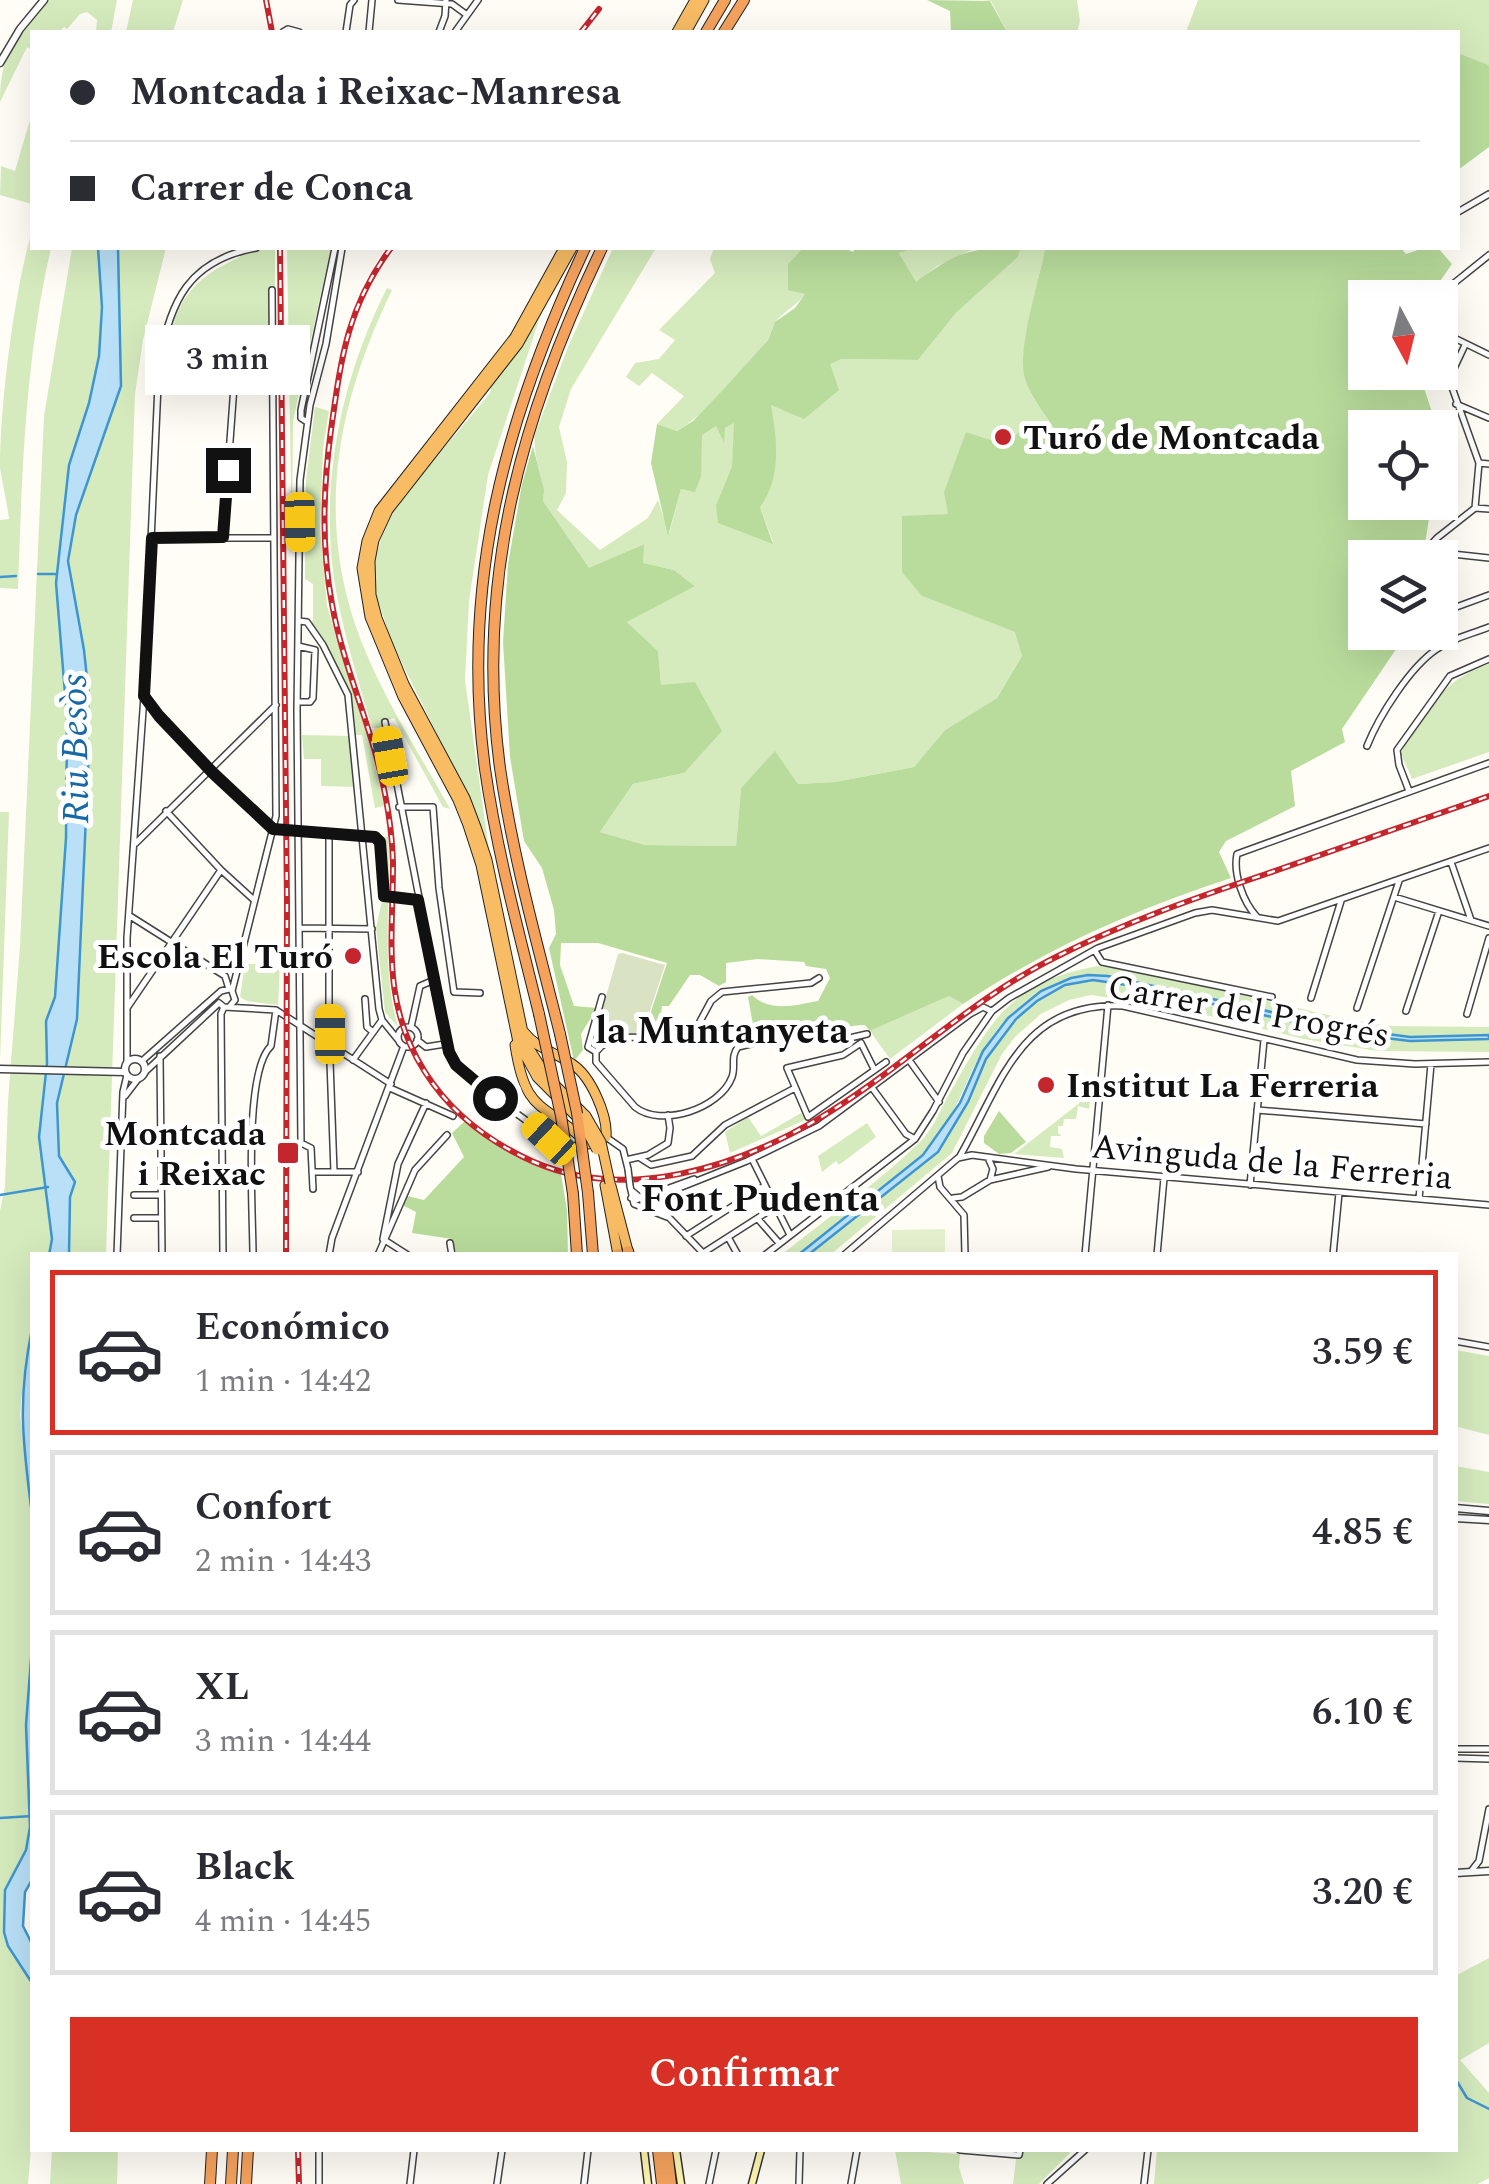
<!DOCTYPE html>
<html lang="es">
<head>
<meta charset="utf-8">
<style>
	body { margin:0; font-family:Spectral,serif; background:#f2f2f3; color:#2b2b33; height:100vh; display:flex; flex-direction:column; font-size:38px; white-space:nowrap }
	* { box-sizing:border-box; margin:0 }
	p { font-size:32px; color:#7c7c81 }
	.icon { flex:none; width:55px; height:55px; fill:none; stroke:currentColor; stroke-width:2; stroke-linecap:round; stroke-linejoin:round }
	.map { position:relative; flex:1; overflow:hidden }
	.sheet { position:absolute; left:30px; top:1252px; width:1428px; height:900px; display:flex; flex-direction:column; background:#fff; border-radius:0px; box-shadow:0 10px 40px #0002 }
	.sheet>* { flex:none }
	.hud { position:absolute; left:30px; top:30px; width:1430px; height:220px; border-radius:0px; box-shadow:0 10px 40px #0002; display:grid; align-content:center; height:220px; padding:0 40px; background:#fff }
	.needle { width:65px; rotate:173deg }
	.fabs { position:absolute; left:1348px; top:280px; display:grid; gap:20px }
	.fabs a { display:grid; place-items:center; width:110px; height:110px; border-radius:0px; background:#fff; box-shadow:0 10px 40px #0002; font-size:50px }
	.end { position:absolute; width:45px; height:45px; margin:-22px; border:12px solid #111; background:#fff; box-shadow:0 0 0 5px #fff }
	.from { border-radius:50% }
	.bubble { position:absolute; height:70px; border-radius:0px; background:#fff; box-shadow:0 10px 40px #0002; font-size:32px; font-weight:600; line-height:70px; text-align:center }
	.car { position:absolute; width:30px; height:60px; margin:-30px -15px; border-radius:12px; box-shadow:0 0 8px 2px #0007; background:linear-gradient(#f5c518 24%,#345 0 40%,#f5c518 0 76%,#345 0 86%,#f5c518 0) }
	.hud b { display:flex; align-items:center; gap:35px; height:95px; font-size:38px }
	.hud b+b { border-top:2px solid #e1e1e2 }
	.hud i { width:25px; height:25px; background:#2b2b33 }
	ul { padding:18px 0 0; list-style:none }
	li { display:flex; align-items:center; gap:30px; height:165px; margin:0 20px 15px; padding:0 20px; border:5px solid #e1e1e2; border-radius:0px }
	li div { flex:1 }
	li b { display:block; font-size:38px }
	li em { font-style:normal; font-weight:600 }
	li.active { border-color:#d93025 }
	li>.icon { width:90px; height:90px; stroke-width:1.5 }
	.primary-button { display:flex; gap:20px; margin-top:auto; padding:20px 40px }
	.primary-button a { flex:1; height:115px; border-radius:0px; background:#d93025; color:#fff; font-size:40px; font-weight:600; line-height:115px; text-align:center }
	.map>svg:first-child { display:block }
</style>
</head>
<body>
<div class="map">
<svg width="1489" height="2184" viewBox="0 0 1489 2184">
	<rect width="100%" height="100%" fill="#fffdf5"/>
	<path fill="#d5ebbd" d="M48,0h69l-6,32h-15l1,-12 -10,-8 -7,2 -13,15 -3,-2 -5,5h-27v18l-5,-3 -27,55c0,-52 17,-63 48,-102z
		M133,0h50l-10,32h-47z
		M983,0h94l3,21 -3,11h-70l-16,-31z
		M1198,0h291v65l-31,-12v-21h-272z
		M32,113v91l-32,-9 1,-29 14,5z
		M32,231v17h19c-26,112 -29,226 -33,341l-18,-1v-68l9,-1c-2,-17 -7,-36 -9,-52 0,-62 14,-175 32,-236z
		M72,248h26l4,59 -3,49 -43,227 11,135 -1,120 -11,159 -9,24 1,42 -8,74 13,102 -3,16h-17v74l-8,42 -4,43 12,101v131l-6,79 5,92 -5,33 -21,40 3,56 24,37v154l-4,47h-28v-973l5,-24 3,-86 12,-155 24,-530z
		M118,248h48l-23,92 -8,54 -29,861h-37l1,-58 5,-15 -16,-26 -2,-53 20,-84 12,-270 -3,-18 3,-34 -5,-47 -16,-89 8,-45 45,-130z
		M238,248h37v70l-4,-2 -1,64 -107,-2c9,-64 15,-93 77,-121z
		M287,248h44l-38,173 -1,124z
		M613,248h43l-85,141 -12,38 8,35 -1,31 -9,17 43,40 48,-32 10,-18 11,34 12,-45 20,-13v-41l15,-10 7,16 2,-13 10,-6 -3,44 -16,39 57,37 -13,-35 10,-103 59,-40 13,-5 76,1 38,-47 62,-56 3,-9h24c-5,31 -29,104 -19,132 7,22 24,42 38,60l-57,5 -41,-13 -17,82 -47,3 20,79 94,36 6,24 -25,42 -52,32 -31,37 -79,15 -37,2 -23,-32 -34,36 -5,58 -91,-1 -45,-13 33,-48 51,-11 -23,-88 -3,-34 -31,-29 67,-37 -20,-15 -32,-7 1,-19 -54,25 -46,-68c2,-23 -11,-44 -8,-67l33,-87z
		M714,248h89l-15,16v25l18,4c-9,12 -20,17 -29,27 -5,6 -6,15 -10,21 -21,30 -60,71 -90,90l-20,-7 27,-28 -32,-23 -13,13 -13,-9 9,-14 24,-4 16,-19 -16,-10 56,-57 -5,-14z
		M915,248h61l-39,18 -21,17 -17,-30z
		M387,288l5,2c-52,108 -76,217 -37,334 22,65 62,125 95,185l-7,-2 -49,-89 -6,2 1,9 -17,-1c-14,-49 -30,-98 -38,-149 -14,-100 8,-202 53,-291z
		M544,305l-56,170 -19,126 -4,79 24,170 -38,-88 -58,-117 -17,-50 -2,-30 13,-49 103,-123 1,-8z
		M315,407l14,4 -6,37 -3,80 7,78 44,143 13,57 -9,2 -13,-73h-7c-6,-47 -16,-73 -45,-111l3,-4v-36l-8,-5 1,-99z
		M1489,664v88l-77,27 -11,-25 3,-8c28,-40 37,-65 85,-82z
		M302,735l48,1 5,51 -34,-1v-27h-17z
		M0,812h9l-9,248z
		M383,837h5c4,63 -8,128 10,190l-13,-15 -9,-84 9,-41z
		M245,964h35l-2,41 -31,-4 -7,-4z
		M1098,966l41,5 206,48 44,7 100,1v8l-79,2 -66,-9 -236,-52c-60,-1 -105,34 -132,87 -16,32 -26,65 -53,92 -35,35 -86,68 -125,100h-17c46,-37 97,-72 139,-113 12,-12 20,-31 28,-46 42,-73 60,-114 150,-130z
		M1093,980c85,11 165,38 249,53 49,8 98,8 147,6v13l-112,-1 -73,-12 -131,-32 -82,-12 -22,5 -28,14 -26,23 -13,17 -50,99 -122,102h-22l130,-103 30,-50 18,-43 30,-40 21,-18 28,-16z
		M949,996l14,8 -73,55 -20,-28z
		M1091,1094l-2,15 -11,-3 -2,13h-12l-1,7h-5v7l4,3h-11l-1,11 12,2 2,9 -50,-4z
		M801,1113l5,6 -3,2 -73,32 -5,-21 23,-15 13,19z
		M867,1123l9,14 -37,28 -3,-4 -14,11 -4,-16z
		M1455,1350l34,6v79l-34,-9z
		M1455,1466l34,6v32l-34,-3z
		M1489,1958v85l-29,17 29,33v85l-11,6h-324l3,-34h298v-174z
		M52,2150h66l-1,34h-67z
		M895,2150l65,4 -1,13 5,17h-63z
		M1023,2150h45l2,3 -31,31h-26l3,-25h6z"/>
	<path fill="#b9dc9c" d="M927,0l63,1 17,31h-56l-1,-21z
		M1458,53l31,12v82l-31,23z
		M803,248h40l10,4 3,-4h59l-16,5 17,29c40,-30 55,-35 105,-34l-3,9 -62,56 -38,47 -76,-1 -12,5 9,26 -35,29 -33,-14c6,34 11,72 -11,102l13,37 -55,-21 -2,-18 16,-39 2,-43 -9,5 -1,15 -8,-17 -14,9 -1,41 -6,16 -14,-3 -13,47 -17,-73 6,-39 20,7 16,-10 29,-30 46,-51 7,-18 20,-14 10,-14 -17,-4v-26z
		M1045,248h356l5,6 18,-6h14l14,16 -23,33 -64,1v74l63,1 -4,15 13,39 -72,1v74l70,1 -5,9 -7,45 -58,1v74l42,1 -65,96 3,13 -54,29 4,35 -69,35 -7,11 12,26c-95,31 -184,70 -268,126l-14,-8 -79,35 -5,-6c-17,0 -26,6 -38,5 -30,0 -42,-2 -72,6l-7,-39 4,-2c19,18 43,10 66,6l12,-23 -4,-9 -20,-3 -2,-4 -46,-3 -32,4v19l-7,4 -19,-11h-10l-21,31h-7l-3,30h-16l24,-73 -69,-20h-37l-1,22 14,41 23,2 -16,26 2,16 -9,11 -25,-113 7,-14 -2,-24 -12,-42 -18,-27 -14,-84 -7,-115 5,-78 14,-80 11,-38 11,44 -1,11 46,67 55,-24 -1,19 31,7 21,16 -68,36 31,29 3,34 34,-3 27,49 -38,42 -51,11 -33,48 45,13 91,1 5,-58 34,-37 23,33 37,-2 79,-15 31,-37 52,-32 25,-42 -7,-24 -93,-36 -20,-24v-56l46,-2 -4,-22 22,-60 41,13 12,-13 44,8c-13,-18 -31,-40 -38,-61 -9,-29 15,-100 20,-131z
		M999,1111l27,31 -15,11 -12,1 -15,-11v-7z
		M465,1121l51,36 45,17 6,36 1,45h-111l-5,-16 -40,-6 4,-21 -14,-7 5,-9 17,4 40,-43 -12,-24z"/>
	<path fill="#d9e3c4" d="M622,953l43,12 -23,70 -27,1 -16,-15 19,-67z"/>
	<path fill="#e6f2cf" d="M945,1229v26h-53v-25z"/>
	<path fill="#b9e0f7" stroke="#3f96cf" stroke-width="2.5" d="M98,248h20l3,138 -45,129 -8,46 16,89 5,47 -3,34 3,18 -12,270 -20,84 2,53 16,26 -5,15 -1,58h-20l3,-16 -13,-102 8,-74 -1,-42 9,-24 11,-159 1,-120 -11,-135 13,-118 20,-62 10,-47 3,-49z
		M1088,975l20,1 236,52 66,9 79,-2v4l-79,2 -66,-8 -217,-48 -34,-5 -28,5 -28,16 -21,18 -30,40 -18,43 -30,50 -130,103h-10l125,-100 37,-52 23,-52 25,-33 33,-27 30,-13z
		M32,1329v186c-9,-72 -15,-114 0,-186z
		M32,1646v234l-7,12 -2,34 9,18v39l-24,-37 -4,-14 1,-42 21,-40 4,-23 -4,-102z"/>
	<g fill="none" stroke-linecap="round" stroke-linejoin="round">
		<path stroke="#3f96cf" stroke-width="2.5" d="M38,574h18
			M0,577l16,-1
			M0,1195l48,-8
			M0,1818l32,-2
			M1455,2078l12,20 22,11"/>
		<defs>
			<path id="minor" d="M398,0l54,4 15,11
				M283,32l5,-3 11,3
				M346,32l4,-27 4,-5
				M369,32l3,-32
				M439,32l6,-16 1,-16
				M455,32l23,-32
				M1458,212l31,-18
				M1440,300l8,-12 41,-33
				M1440,331l49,24
				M158,385h116
				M1456,404l33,14
				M307,422l-6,-4v-8l34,-162
				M1479,463l10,1
				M1475,508l14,1
				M223,537l11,-151
				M152,538h122
				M1425,551l12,-13 38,-30 4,-45 -30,-84 16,-34
				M1425,551l64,7
				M1440,613l49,-18
				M299,621l8,1 16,23 25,50 31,314 3,11 17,21
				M144,696c38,49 84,91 129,133
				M298,702h12l3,-4 2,-48 -17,-4
				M385,722l64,330c22,38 68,57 100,87l13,8 19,-2
				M1367,746c12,-30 43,-79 70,-97 15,-11 35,-15 52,-22
				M1409,791l-10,-26 -2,-15 53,-74 39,-17
				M399,807h34l6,81 15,104 26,1
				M166,811l55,59 33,30
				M273,829l102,8 5,5 4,54 33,3
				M329,836v198l5,138
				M136,843l140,-138
				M1451,862l20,58
				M1394,897l95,29
				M130,916l95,60 4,13
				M1257,917c-14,-15 -24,-43 -20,-63l252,-91
				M299,928l73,1
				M1095,951l7,11 170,35
				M1311,998l30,-97
				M365,999l2,28 6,5
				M219,1003l5,4 52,3 115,74
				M230,1006l5,-6 -3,-9 44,-175 -4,-526
				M127,1008l94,-138
				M1357,1008l42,-127
				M1406,1011l33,-100
				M1467,1014l22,-76
				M411,1027l9,-41 14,-6
				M398 1037a10 10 0 1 1 20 0a10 10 0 1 1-20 0Z
				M417,1040l9,7 19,-3
				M861,1043l-18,12 -56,13 21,49 78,-55
				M861,1043l13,26
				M596,1052v10l39,45c26,21 85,2 97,-30 4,-11 -2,-20 6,-30l59,-14 35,9 35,-8
				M596,1052c20,-27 65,-8 94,-12l21,-39 11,-9 89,-9 8,-5
				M596,1052l-8,-5 14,-50
				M160,1056l2,199
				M353,1060l29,-40
				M909,1060l30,42
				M142,1061l79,-70 8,-2
				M127,1063v-125l17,-242 15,-333c11,-62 30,-103 97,-115
				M145,1072l74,-69
				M390,1088l63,28
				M873,1089l33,45 9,5
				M125,1096l13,-17
				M1257,1110l169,14
				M122,1137l131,-1
				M606,1137l17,12 5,20
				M960,1156c42,-74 61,-155 163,-150l234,54 58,4 74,-2
				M640,1158l11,7 41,-9 33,-31 70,-37
				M752,1159l38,76
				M626,1160l22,-5 20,-12 2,-15 -2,-13
				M989,1160l4,9 -3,11
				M312,1172h46
				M938,1176l2,11 24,28 1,40
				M1250,1185l14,-145
				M630,1186l4,18 33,13
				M313,1189l-2,-41 -10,-5 -4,-432 3,-231 10,-75 16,-61 16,-96
				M632,1191l22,18
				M134,1195h27
				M631,1198l5,2 58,-21
				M953,1198l9,-1 28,-17 58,-13
				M1419,1199l12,-135
				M134,1218h27
				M758,1219l21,24
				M686,1236l78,-50
				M728,1237l10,18
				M383,1239l15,-75 28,-61
				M383,1239l25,16
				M450,1243l2,12
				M703,1253l72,-46
				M117,1255l6,-163 4,-17
				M223,1255l-2,-241 3,-7
				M253,1255c0,-42 -10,-183 18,-209l5,-36
				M329,1255l3,-17 72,-192
				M378,1255l37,-85 32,-35
				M705,1255l-49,-51 3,-8 88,-35 72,-35 151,-112 13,-7 8,4
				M765,1255l150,-116 18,-28 30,-58 29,-42 17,-13 89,-50 97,-35 17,-3 66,11 211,-73
				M844,1255l114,-97 14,-3 104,14 413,36
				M1085,1255l23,-250
				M1157,1255l7,-77
				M1333,1255l6,-62
				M1455,1341l34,6
				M1455,1749h34
				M1455,1758l34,1
				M1472,1870l7,-9 10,-52
				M960,2150l59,5 1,-5
				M319,2184v-34
				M410,2184l4,-34
				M497,2184l5,-34
				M584,2184l4,-34
				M709,2184l7,-34
				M799,2184l1,-34
				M851,2184l6,-34
				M1047,2184l38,-34
				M1144,2184l4,-34"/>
			<path id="tertiary" d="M0,63l20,-34 24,-29
				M125 1069a10 10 0 1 1 20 0a10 10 0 1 1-20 0Z
				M0,1069l125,3
				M1455,1508l34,3
				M1455,1518l34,2
				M1455,1873l34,-2"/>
			<path id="secondary" d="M644,2150l4,34
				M676,2150l5,34
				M752,2184l9,-34"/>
			<path id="trunk" d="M677,32l18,-32
				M686,32l18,-32
				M564,248l-49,89 -136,174 -12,30 -5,27 8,49 33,80 55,103 10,25 13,40 37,177 19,35 40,40
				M572,248l-54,96 -130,166 -14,30 -4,21 1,34 6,23 27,66 61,114 11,29 11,33 38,182 22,35 39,39
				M524,1032c13,17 31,20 48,32 19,12 36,52 34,73
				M515,1045c11,72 29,55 73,99
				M605,1185l13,70
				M611,1186l17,65"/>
			<path id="motorway" d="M706,32l19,-32
				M724,32l20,-32
				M539,1014c-20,-81 -42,-162 -54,-245 -25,-188 21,-353 100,-521
				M560,1034c-22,-88 -47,-176 -60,-266 -25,-188 21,-352 102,-520
				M588,1193l5,62
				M573,1194l4,61
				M628,1251l1,4
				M618,1254v1
				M658,2150l4,34
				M667,2150l4,34
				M210,2184l2,-34
				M231,2184l2,-34
				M246,2184l2,-34"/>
		</defs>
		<use href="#minor" stroke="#444" stroke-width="8"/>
		<use href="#tertiary" stroke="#444" stroke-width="9"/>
		<use href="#secondary" stroke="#333" stroke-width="9"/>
		<use href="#trunk" stroke="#222" stroke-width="11"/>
		<use href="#motorway" stroke="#222" stroke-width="12"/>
		<use href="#minor" stroke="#fff" stroke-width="5"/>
		<use href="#tertiary" stroke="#fff" stroke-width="6"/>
		<use href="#secondary" stroke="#fff6b0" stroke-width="6"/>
		<use href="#trunk" stroke="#f7bc64" stroke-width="9"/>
		<use href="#motorway" stroke="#f5a25d" stroke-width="10"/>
		<defs>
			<path id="rail" d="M266,0l6,32
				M581,32l18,-23
				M280,248l7,656 -1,351
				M391,248c-44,59 -50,111 -60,182 -8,58 -10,116 1,174 9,51 29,98 43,148 10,36 17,74 18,111 0,77 -12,140 32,209 26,41 66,71 109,90 93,40 201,6 284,-43 83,-49 151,-119 238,-162 67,-34 139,-59 210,-83 74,-26 149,-52 223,-78
				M298,2150l1,34"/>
		</defs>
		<use href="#rail" stroke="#c4262e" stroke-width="6"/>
		<use href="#rail" stroke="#fff" stroke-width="2.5" stroke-dasharray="8" stroke-linecap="butt"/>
		<defs>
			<path id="minor-bridge" d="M628,1169l2,17"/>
			<path id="trunk-bridge" d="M586,1116l15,26 9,41
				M582,1122l15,28"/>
			<path id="motorway-bridge" d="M539,1014l22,102 12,78
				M560,1034l17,79 11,80"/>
		</defs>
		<use href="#minor-bridge" stroke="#444" stroke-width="8" stroke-linecap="butt"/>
		<use href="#trunk-bridge" stroke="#222" stroke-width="11" stroke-linecap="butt"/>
		<use href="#motorway-bridge" stroke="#222" stroke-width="12" stroke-linecap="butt"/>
		<use href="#minor-bridge" stroke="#fff" stroke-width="5"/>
		<use href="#trunk-bridge" stroke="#f7bc64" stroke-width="9"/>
		<use href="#motorway-bridge" stroke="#f5a25d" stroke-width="10"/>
	</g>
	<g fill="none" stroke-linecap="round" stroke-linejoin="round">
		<path stroke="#111" stroke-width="12" d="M228,470l-5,67 -71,1 -8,158 15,20 54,57 60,56 102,8 5,5 4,54 34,4 31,152 7,13 39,33"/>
	</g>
	<g fill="#c4262e" stroke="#fff" stroke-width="4">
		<circle cx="1003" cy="437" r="10"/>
		<circle cx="353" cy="956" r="10"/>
		<circle cx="1046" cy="1085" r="10"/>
		<rect x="276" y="1141" width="24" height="24" rx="5"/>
	</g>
	<g text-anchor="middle" stroke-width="10" stroke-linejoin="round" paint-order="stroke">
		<g font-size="35" font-weight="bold" fill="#111" stroke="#fff" text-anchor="start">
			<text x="1023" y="449">Turó de Montcada</text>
			<text x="333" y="968" text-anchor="end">Escola El Turó</text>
			<text x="1066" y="1097">Institut La Ferreria</text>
			<text x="266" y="1145" text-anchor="end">Montcada<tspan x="266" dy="40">i Reixac</tspan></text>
		</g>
		<g font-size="35" fill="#111" stroke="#fff">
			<text transform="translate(1249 1010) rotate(10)" y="12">Carrer del Progrés</text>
			<text transform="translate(1272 1161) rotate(5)" y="12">Avinguda de la Ferreria</text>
		</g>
		<g font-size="38" font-style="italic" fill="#1768a6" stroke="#fff">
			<text transform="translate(74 749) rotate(-91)" y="13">Riu Besòs</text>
		</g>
		<g font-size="38" font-weight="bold" fill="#111" stroke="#fff">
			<text x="722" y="1043">la Muntanyeta</text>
			<text x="760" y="1211">Font Pudenta</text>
		</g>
	</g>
</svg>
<div class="fabs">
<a><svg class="needle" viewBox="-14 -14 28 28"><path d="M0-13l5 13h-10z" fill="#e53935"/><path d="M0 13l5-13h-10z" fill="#7c7c81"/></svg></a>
<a><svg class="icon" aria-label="locate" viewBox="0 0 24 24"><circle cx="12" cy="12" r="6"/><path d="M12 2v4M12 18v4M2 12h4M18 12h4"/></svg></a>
<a><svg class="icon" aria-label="layers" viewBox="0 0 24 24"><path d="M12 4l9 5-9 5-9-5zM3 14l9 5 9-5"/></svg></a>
</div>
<i class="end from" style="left:495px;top:1098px"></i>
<i class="end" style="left:228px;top:470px"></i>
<div class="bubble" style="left:145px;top:325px;width:165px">3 min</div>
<i class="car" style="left:300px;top:522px;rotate:179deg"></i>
<i class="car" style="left:390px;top:756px;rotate:350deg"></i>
<i class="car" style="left:330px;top:1034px;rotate:0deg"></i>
<i class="car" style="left:549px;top:1139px;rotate:313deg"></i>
<div class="hud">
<b><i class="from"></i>Montcada i Reixac-Manresa</b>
<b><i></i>Carrer de Conca</b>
</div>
<section class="sheet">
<ul>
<li class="active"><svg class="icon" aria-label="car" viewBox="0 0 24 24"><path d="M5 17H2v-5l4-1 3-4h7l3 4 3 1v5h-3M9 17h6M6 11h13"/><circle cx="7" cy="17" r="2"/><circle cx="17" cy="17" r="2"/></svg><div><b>Económico</b><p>1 min · 14:42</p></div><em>3.59 €</em></li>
<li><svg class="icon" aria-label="car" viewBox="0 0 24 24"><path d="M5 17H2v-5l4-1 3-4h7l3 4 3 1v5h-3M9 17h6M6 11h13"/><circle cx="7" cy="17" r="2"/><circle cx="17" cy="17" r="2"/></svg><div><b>Confort</b><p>2 min · 14:43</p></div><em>4.85 €</em></li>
<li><svg class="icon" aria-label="car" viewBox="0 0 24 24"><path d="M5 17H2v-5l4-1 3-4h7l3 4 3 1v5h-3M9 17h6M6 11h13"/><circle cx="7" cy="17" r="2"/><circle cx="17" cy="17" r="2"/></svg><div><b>XL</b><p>3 min · 14:44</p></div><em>6.10 €</em></li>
<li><svg class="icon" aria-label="car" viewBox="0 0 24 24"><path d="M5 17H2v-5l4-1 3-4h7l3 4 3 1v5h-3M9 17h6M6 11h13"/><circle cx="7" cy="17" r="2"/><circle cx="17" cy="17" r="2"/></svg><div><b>Black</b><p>4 min · 14:45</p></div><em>3.20 €</em></li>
</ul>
<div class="primary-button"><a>Confirmar</a></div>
</section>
</div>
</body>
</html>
